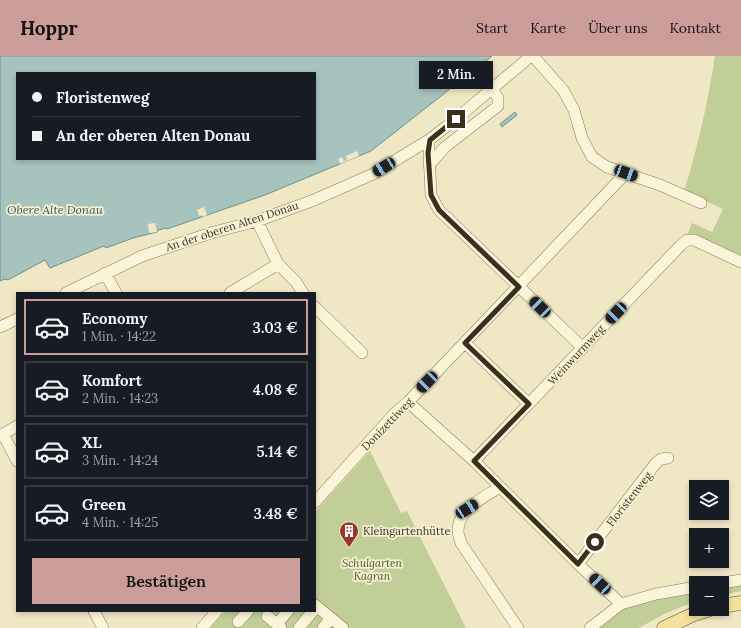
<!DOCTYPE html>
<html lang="de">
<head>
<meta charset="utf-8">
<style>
	body { margin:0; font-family:Lora,serif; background:#20242c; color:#f1f3f6; height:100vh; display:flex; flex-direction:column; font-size:15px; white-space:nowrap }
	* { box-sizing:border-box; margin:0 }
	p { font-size:13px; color:#9ea1a6 }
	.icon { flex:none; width:22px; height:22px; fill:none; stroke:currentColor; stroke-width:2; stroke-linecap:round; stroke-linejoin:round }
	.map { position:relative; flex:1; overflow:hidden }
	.details { position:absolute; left:16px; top:236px; width:300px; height:320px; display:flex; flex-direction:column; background:#171b24; border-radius:0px; box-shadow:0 2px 6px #0003 }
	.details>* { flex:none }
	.hud { position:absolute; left:16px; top:16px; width:300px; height:88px; border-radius:0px; box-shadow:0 2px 6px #0003; display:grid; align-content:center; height:88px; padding:0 16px; background:#171b24 }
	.fabs { position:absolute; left:689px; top:424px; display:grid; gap:8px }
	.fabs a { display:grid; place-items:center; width:40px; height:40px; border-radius:0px; background:#171b24; box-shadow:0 2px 6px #0003; font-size:20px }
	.end { position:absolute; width:18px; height:18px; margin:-9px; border:5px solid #3b2f1e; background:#fff; box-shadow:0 0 0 2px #fff }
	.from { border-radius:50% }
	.bubble { position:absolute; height:28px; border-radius:0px; background:#171b24; box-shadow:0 2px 6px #0003; font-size:13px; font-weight:600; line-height:28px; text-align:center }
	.car { position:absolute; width:12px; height:24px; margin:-12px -6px; border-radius:5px; box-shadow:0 0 3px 1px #0007; background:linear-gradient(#222 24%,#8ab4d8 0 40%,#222 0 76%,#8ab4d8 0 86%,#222 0) }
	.hud b { display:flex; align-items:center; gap:14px; height:38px; font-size:15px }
	.hud b+b { border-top:1px solid #363941 }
	.hud i { width:10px; height:10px; background:#f1f3f6 }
	ul { padding:7px 0 0; list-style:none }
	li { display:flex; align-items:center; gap:12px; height:56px; margin:0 8px 6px; padding:0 8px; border:2px solid #363941; border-radius:0px }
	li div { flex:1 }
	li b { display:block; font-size:15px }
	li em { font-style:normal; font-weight:600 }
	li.active { border-color:#cb9d99 }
	li>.icon { width:36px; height:36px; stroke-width:1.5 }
	.primary-button { display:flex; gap:8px; margin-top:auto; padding:8px 16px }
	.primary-button a { flex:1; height:46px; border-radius:0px; background:#cb9d99; color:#111; font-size:16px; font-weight:600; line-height:46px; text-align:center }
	header { display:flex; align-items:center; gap:24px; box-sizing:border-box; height:56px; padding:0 20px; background:#cb9d99; color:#111 }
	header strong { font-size:19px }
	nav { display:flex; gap:22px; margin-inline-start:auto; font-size:14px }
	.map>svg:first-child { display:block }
</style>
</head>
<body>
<header>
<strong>Hoppr</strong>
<nav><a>Start</a><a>Karte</a><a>Über uns</a><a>Kontakt</a></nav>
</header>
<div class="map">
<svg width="741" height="572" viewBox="0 0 741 572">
	<rect width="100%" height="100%" fill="#f0e8c5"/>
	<path fill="#c2ce98" d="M715,0h26v202l-54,-23 5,-12 20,9 11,-23 -39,-18c14,-44 24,-89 31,-135z
		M370,395l31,62 6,-2 59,117h-256l16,-17h89v-99z
		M741,528v7l-19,4v-8z
		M696,534v11l-32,13 -25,14h-41l26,-20 13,-5z"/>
	<path fill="#a6c3be" stroke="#6d928d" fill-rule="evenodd" d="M0,0h492l-121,95 -106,44 -98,34v-1l-9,2 -1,2 -24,6 -27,10 -2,-2 -54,22 -5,-8 -37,20 -3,-1 -5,2zM17,17h298v86h-298z
		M515,56l2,3 -15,12 -2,-3z"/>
	<path fill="#f0e8c5" d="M357,95l2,5 -19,8 -2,-5 4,-2 2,4 3,-1 -1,-4z
		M204,151l3,8 -4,2 -1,-2 -3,1 -2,-6z
		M155,167l2,9 -8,1 -1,-9z"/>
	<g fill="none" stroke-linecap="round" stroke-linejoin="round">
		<defs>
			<path id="minor" d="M533,0l30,34 11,20 8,28 10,19 15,10 53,18 41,18
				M429,84v13l2,42 8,15 144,138
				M429,109l16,-18 53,-41v-8l-6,-9
				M257,165l21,43 18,18 7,11
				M105,217l11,20
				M66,237l76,-37 72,-24 43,-11 57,-21 59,-26 56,-34 27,-21 75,-63
				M230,237l48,-29
				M315,251l47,46
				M0,271l17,-8
				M465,287l64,61
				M408,346l66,59 104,103 43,40
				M3,378l14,27
				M0,380l17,-10
				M474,405l207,-216 6,-5h7l47,22
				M500,431c-15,10 -42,21 -42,44 0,4 2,8 3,12l57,85
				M315,446l81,-90 12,-10 218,-229
				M578,508l78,-101 5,-4 7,-1
				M722,527l19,-3
				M315,549l28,23
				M94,555l9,17
				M267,560l14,12
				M238,566l10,-11
				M277,568l11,-13
				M202,572l15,-17
				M299,572l14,-17
				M323,572l8,-10
				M590,572l31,-24 35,-10 40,-7"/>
			<path id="major" d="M722,550l19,-3
				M664,572l30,-14 16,-5"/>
		</defs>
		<use href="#minor" stroke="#8b7a5a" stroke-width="12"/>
		<use href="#major" stroke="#59472e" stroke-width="15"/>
		<use href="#minor" stroke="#faf4d8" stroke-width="11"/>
		<use href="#major" stroke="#f4e29c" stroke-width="14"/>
	</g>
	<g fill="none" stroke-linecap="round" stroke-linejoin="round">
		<path stroke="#3b2f1e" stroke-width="5" d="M456,63l-26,21 -2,13 3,42 8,15 80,77 -54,56 64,61 -55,57 104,103 17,-22"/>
	</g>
	<defs>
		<symbol id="building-pin" viewBox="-11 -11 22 30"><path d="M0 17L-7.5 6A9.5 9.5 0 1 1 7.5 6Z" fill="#9c3428" stroke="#f7f1d4"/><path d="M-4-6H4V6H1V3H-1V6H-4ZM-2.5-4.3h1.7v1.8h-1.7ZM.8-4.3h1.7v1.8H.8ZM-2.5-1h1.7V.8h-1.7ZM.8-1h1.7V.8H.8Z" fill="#fff"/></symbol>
	</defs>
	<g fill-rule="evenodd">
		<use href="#building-pin" x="338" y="464" width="22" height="30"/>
	</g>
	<g text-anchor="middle" stroke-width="3.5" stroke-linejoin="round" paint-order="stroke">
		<g font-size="11" fill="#3b2f1e" stroke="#f7f1d4">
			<text transform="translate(232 170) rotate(-18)" y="4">An der oberen Alten Donau</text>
			<text transform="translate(576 299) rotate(-47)" y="4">Weinwurmweg</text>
			<text transform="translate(387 368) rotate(-46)" y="4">Donizettiweg</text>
			<text transform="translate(629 443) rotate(-52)" y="4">Floristenweg</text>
		</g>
		<g font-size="11" fill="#3b2f1e" stroke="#f7f1d4" text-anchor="start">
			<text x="363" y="479">Kleingartenhütte</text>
		</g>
		<g font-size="11" font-style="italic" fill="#455824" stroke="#f7f1d4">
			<text x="372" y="511">Schulgarten<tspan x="372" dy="13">Kagran</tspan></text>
		</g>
		<g font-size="12" font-style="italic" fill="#2d595b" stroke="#f7f1d4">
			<text x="55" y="158">Obere Alte Donau</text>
		</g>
	</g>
</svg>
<div class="fabs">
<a><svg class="icon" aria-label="layers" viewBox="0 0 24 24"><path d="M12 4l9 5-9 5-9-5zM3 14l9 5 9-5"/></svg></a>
<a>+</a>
<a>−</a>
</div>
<i class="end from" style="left:595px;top:486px"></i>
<i class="end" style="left:456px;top:63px"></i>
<div class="bubble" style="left:419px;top:5px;width:74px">2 Min.</div>
<i class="car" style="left:384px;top:111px;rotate:239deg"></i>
<i class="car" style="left:626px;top:117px;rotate:110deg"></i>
<i class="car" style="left:540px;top:251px;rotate:314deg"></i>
<i class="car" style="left:616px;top:257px;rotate:224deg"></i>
<i class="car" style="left:427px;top:326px;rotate:224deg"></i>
<i class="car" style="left:467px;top:453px;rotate:57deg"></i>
<i class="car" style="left:600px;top:528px;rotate:313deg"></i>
<div class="hud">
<b><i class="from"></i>Floristenweg</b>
<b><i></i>An der oberen Alten Donau</b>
</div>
<section class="details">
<ul>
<li class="active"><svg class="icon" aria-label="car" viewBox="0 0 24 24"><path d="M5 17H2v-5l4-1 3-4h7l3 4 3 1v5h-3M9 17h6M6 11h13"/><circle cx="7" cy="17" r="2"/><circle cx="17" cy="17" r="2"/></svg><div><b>Economy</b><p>1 Min. · 14:22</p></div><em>3.03 €</em></li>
<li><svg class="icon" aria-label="car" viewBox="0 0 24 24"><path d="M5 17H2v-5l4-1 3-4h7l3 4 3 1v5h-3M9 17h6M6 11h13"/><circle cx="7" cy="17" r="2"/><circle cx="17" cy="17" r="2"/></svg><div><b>Komfort</b><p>2 Min. · 14:23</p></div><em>4.08 €</em></li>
<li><svg class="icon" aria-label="car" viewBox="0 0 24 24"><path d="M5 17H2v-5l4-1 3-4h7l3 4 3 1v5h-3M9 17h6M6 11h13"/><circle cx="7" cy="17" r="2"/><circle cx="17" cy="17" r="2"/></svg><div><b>XL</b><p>3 Min. · 14:24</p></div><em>5.14 €</em></li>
<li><svg class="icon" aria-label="car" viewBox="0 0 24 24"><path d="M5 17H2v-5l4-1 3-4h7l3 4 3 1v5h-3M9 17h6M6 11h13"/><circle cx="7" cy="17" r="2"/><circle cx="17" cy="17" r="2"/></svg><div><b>Green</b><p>4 Min. · 14:25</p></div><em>3.48 €</em></li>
</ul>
<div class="primary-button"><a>Bestätigen</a></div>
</section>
</div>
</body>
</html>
